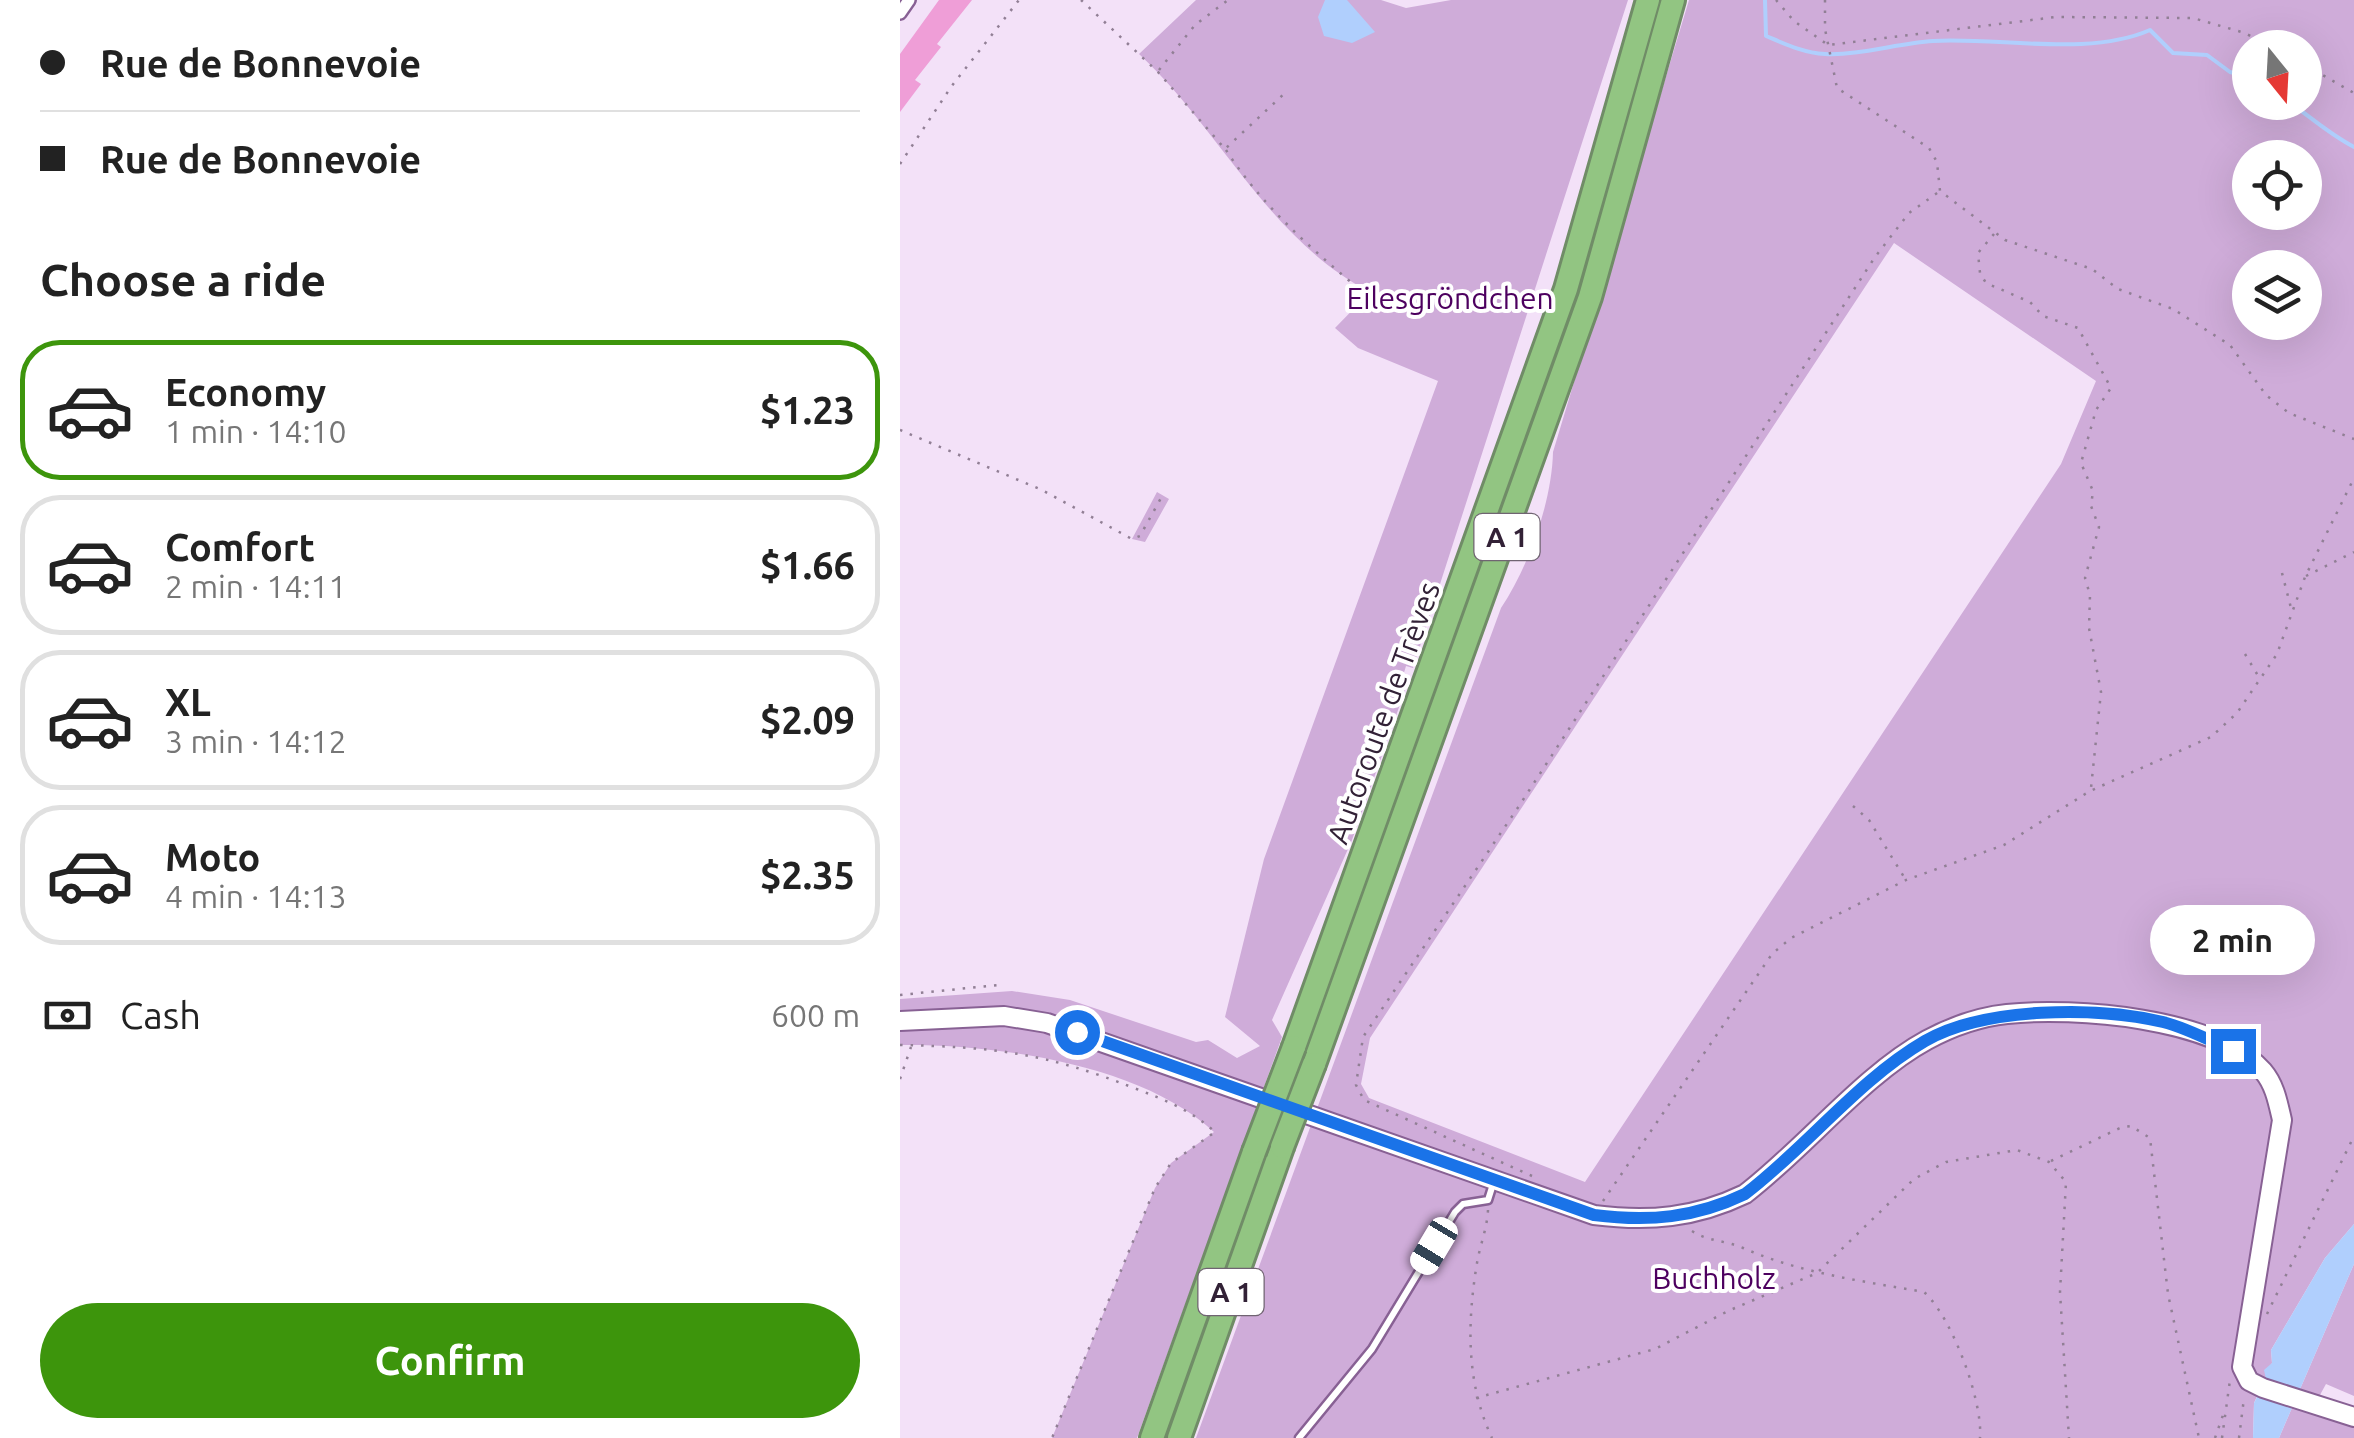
<!DOCTYPE html>
<html lang="en">
<head>
<meta charset="utf-8">
<style>
	body { margin:0; font-family:Ubuntu,sans-serif; background:#f2f2f2; color:#222; height:100vh; display:flex; flex-direction:column; font-size:38px; white-space:nowrap }
	* { box-sizing:border-box; margin:0 }
	p { font-size:32px; color:#767676 }
	.icon { flex:none; width:55px; height:55px; fill:none; stroke:currentColor; stroke-width:2; stroke-linecap:round; stroke-linejoin:round }
	.map { position:relative; flex:1; overflow:hidden }
	.sheet { display:flex; flex-direction:column; background:#fff; width:900px }
	.sheet>* { flex:none }
	.hud { display:grid; align-content:center; height:220px; padding:0 40px; background:#fff }
	.needle { width:65px; rotate:162deg }
	.fabs { position:absolute; left:1332px; top:30px; display:grid; gap:20px }
	.fabs a { display:grid; place-items:center; width:90px; height:90px; border-radius:50%; background:#fff; box-shadow:0 10px 40px #0002; font-size:50px }
	.end { position:absolute; width:45px; height:45px; margin:-22px; border:12px solid #1a73e8; background:#fff; box-shadow:0 0 0 5px #fff }
	.from { border-radius:50% }
	.bubble { position:absolute; height:70px; border-radius:35px; background:#fff; box-shadow:0 10px 40px #0002; font-size:32px; font-weight:700; line-height:70px; text-align:center }
	.car { position:absolute; width:30px; height:60px; margin:-30px -15px; border-radius:12px; box-shadow:0 0 8px 2px #0007; background:linear-gradient(#fff 24%,#345 0 40%,#fff 0 76%,#345 0 86%,#fff 0) }
	.hud b { display:flex; align-items:center; gap:35px; height:95px; font-size:38px }
	.hud b+b { border-top:2px solid #e0e0e0 }
	.hud i { width:25px; height:25px; background:#222 }
	ul { padding:0; list-style:none }
	li { display:flex; align-items:center; gap:30px; height:140px; margin:0 20px 15px; padding:0 20px; border:5px solid #e0e0e0; border-radius:40px }
	li div { flex:1 }
	li b { display:block; font-size:38px }
	li em { font-style:normal; font-weight:700 }
	li.on { border-color:#3d950c }
	li>.icon { width:90px; height:90px; stroke-width:1.5 }
	h2 { padding:0 40px; font-size:45px; line-height:120px }
	.pay { display:flex; align-items:center; gap:25px; height:110px; padding:0 40px; font-size:38px }
	.pay p { margin-inline-start:auto }
	.cta { display:flex; gap:20px; margin-top:auto; padding:20px 40px }
	.cta a { flex:1; height:115px; border-radius:60px; background:#3d950c; color:#fff; font-size:40px; font-weight:700; line-height:115px; text-align:center }
	main { display:flex; flex:1; min-height:0 }
	.map>svg:first-child { display:block }
</style>
</head>
<body>
<main>
<section class="sheet">
<div class="hud">
<b><i class="from"></i>Rue de Bonnevoie</b>
<b><i></i>Rue de Bonnevoie</b>
</div>
<h2>Choose a ride</h2>
<ul>
<li class="on"><svg class="icon" aria-label="car" viewBox="0 0 24 24"><path d="M5 17H2v-5l4-1 3-4h7l3 4 3 1v5h-3M9 17h6M6 11h13"/><circle cx="7" cy="17" r="2"/><circle cx="17" cy="17" r="2"/></svg><div><b>Economy</b><p>1 min · 14:10</p></div><em>$1.23</em></li>
<li><svg class="icon" aria-label="car" viewBox="0 0 24 24"><path d="M5 17H2v-5l4-1 3-4h7l3 4 3 1v5h-3M9 17h6M6 11h13"/><circle cx="7" cy="17" r="2"/><circle cx="17" cy="17" r="2"/></svg><div><b>Comfort</b><p>2 min · 14:11</p></div><em>$1.66</em></li>
<li><svg class="icon" aria-label="car" viewBox="0 0 24 24"><path d="M5 17H2v-5l4-1 3-4h7l3 4 3 1v5h-3M9 17h6M6 11h13"/><circle cx="7" cy="17" r="2"/><circle cx="17" cy="17" r="2"/></svg><div><b>XL</b><p>3 min · 14:12</p></div><em>$2.09</em></li>
<li><svg class="icon" aria-label="car" viewBox="0 0 24 24"><path d="M5 17H2v-5l4-1 3-4h7l3 4 3 1v5h-3M9 17h6M6 11h13"/><circle cx="7" cy="17" r="2"/><circle cx="17" cy="17" r="2"/></svg><div><b>Moto</b><p>4 min · 14:13</p></div><em>$2.35</em></li>
</ul>
<div class="pay"><svg class="icon" aria-label="cash" viewBox="0 0 24 24"><path d="M3 7h18v10H3z"/><circle cx="12" cy="12" r="2"/></svg>Cash<p>600 m</p></div>
<div class="cta"><a>Confirm</a></div>
</section>
<div class="map">
<svg width="1454" height="1438" viewBox="0 0 1454 1438">
	<rect width="100%" height="100%" fill="#f3e1f8"/>
	<path fill="#cfacd9" fill-rule="evenodd" d="M296,0h185l25,8 45,-8h177l-215,668 -7,-2 -3,10 6,3 -57,161 -80,180 10,17 -145,401h-85l103,-250 16,-25 43,-31c-73,-68 -218,-88 -314,-87v-46l112,-8 58,9 126,42 12,-2 29,18 23,-12 -35,-29 39,-158 174,-478 -80,-33 -23,-20 35,-36c-100,-51 -151,-164 -231,-238z
		M789,0h665v1224l-29,34 -54,92 1,13 -18,40 -1,35h-1057l305,-830c28,-42 51,-107 52,-156zM1350,48h55v54h-55zM1350,158h55v54h-55zM994,243l202,138 -35,83 -476,718 -216,-84 -8,-14 9,-46zM1350,268h55v54h-55z
		M257,492l12,7 -24,43 -13,-3z
		M1454,1264v132l-28,-12 -11,20 39,13v21h-75z"/>
	<path fill="#b0cffd" d="M425,0h22l28,32 -23,11 -28,-7 -6,-19z
		M1454,1224v40l-75,174h-26l1,-35 12,-24 -2,-9 8,-7 -1,-13 54,-92z"/>
	<g fill="none" stroke-linecap="round" stroke-linejoin="round">
		<path stroke="#b0cffd" stroke-width="4" d="M865,0l1,36c19,8 38,17 59,18 32,2 74,-11 108,-13 66,-4 156,16 217,-11l23,23 34,2 23,17 20,5
			M1389,102c23,16 40,32 65,45"/>
	</g>
	<path fill="#ef9ed7" d="M39,0h33l-35,44 4,3 -26,33 6,4 -21,28v-58z"/>
	<g fill="none" stroke-linecap="round" stroke-linejoin="round">
		<defs>
			<path id="lane" d="M399,1438l73,-89 83,-137 8,-8 25,-4 6,-19"/>
			<path id="street" d="M0,13l9,-13"/>
			<path id="secondary" d="M0,1021l104,-5 43,7 547,192c55,7 101,3 151,-21 59,-45 119,-120 182,-154 24,-13 52,-23 80,-26 67,-7 208,3 256,57 12,14 15,32 19,49l-40,247 7,14 14,7 91,29"/>
			<path id="highway" d="M394,1047l272,-758 82,-289
				M414,1064l276,-767 83,-297
				M252,1438l102,-286
				M279,1438l103,-291"/>
		</defs>
		<use href="#lane" stroke="#886194" stroke-width="11"/>
		<use href="#street" stroke="#886194" stroke-width="16"/>
		<use href="#secondary" stroke="#886194" stroke-width="22"/>
		<use href="#highway" stroke="#708c67" stroke-width="28"/>
		<path stroke="#917f95" stroke-width="2.5" stroke-dasharray="2.5 8" stroke-linecap="butt" d="M181,0l77,72 67,77 61,-57
			M876,0l18,21 34,24 228,-28 137,1 52,15 28,15
			M925,0v29l12,59 92,60 8,14 3,29 65,49 87,29 26,20 55,20 57,36 36,50 23,18 65,26
			M1405,65l49,28
			M259,70l36,-45 33,-25
			M326,150c34,53 79,93 127,134
			M0,164l51,-77 68,-87
			M1094,234l-16,19 2,20 6,10 44,19 13,14 35,12 33,60 -15,22 -15,53 12,28 -2,15 8,21 -14,51 5,17 -1,33 12,64 -10,96
			M0,430l142,60 90,49 8,-3 21,-38
			M1382,573l9,35
			M1406,576l48,-24
			M1345,654l15,25
			M953,806l16,14 35,57
			M0,995l98,-10
			M0,1045c95,2 145,8 234,43 31,12 57,22 81,44l-44,31 -16,25 -103,250
			M0,1079l11,-32
			M1151,1161l71,-34 9,-1 19,12 18,156 31,144
			M632,1176l-168,-76 -8,-15 7,-48 156,-231 356,-549 34,-44 31,-22
			M703,1201l169,-247 19,-16 115,-58 98,-35 86,-54 121,-54 26,-24 40,-59 28,-77 49,-99
			M588,1210c-1,19 -8,35 -11,53 -10,60 -11,120 15,175
			M792,1231c17,11 33,9 51,17 57,25 119,33 181,44 28,25 59,109 56,146
			M1367,1314l87,-178
			M576,1398l179,-49 73,-38 89,-38 97,-94 32,-17 71,-12 32,12 17,20 -6,110 9,146
			M1315,1438l8,-23
			M1322,1438l8,-58
			M1339,1438l5,-40"/>
		<use href="#lane" stroke="#fff" stroke-width="6"/>
		<use href="#street" stroke="#fff" stroke-width="11"/>
		<use href="#secondary" stroke="#fff" stroke-width="18"/>
		<use href="#highway" stroke="#92c582" stroke-width="22"/>
		<defs>
			<path id="highway-bridge" d="M382,1147l32,-83
				M354,1152l40,-105"/>
		</defs>
		<use href="#highway-bridge" stroke="#708c67" stroke-width="28" stroke-linecap="butt"/>
		<use href="#highway-bridge" stroke="#92c582" stroke-width="22"/>
	</g>
	<g fill="none" stroke-linecap="round" stroke-linejoin="round">
		<path stroke="#1a73e8" stroke-width="12" d="M177,1032l517,183c55,7 101,3 151,-21 62,-47 113,-114 180,-153 59,-34 172,-35 238,-19 24,6 48,19 70,29"/>
	</g>
	<g text-anchor="middle" stroke-width="8" stroke-linejoin="round" paint-order="stroke">
		<g fill="#fff" stroke="#706472" stroke-width="2.5">
			<rect x="574.5" y="514" width="65" height="46" rx="8"/>
			<rect x="298.5" y="1269" width="65" height="46" rx="8"/>
		</g>
		<g font-size="28" font-weight="bold" fill="#322136">
			<text x="607" y="547">A 1</text>
			<text x="331" y="1302">A 1</text>
		</g>
		<g font-size="30" fill="#4d005f" stroke="#fff">
			<text x="550" y="309">Eilesgröndchen</text>
			<text x="814" y="1289">Buchholz</text>
		</g>
		<g font-size="30" fill="#322136" stroke="#fff">
			<text transform="translate(484 713) rotate(-70)" y="10">Autoroute de Trèves</text>
		</g>
	</g>
</svg>
<div class="fabs">
<a><svg class="needle" viewBox="-14 -14 28 28"><path d="M0-13l5 13h-10z" fill="#e53935"/><path d="M0 13l5-13h-10z" fill="#767676"/></svg></a>
<a><svg class="icon" aria-label="locate" viewBox="0 0 24 24"><circle cx="12" cy="12" r="6"/><path d="M12 2v4M12 18v4M2 12h4M18 12h4"/></svg></a>
<a><svg class="icon" aria-label="layers" viewBox="0 0 24 24"><path d="M12 4l9 5-9 5-9-5zM3 14l9 5 9-5"/></svg></a>
</div>
<i class="end from" style="left:177px;top:1032px"></i>
<i class="end" style="left:1333px;top:1051px"></i>
<div class="bubble" style="left:1250px;top:905px;width:165px">2 min</div>
<i class="car" style="left:534px;top:1246px;rotate:211deg"></i>
</div>
</main>
</body>
</html>
